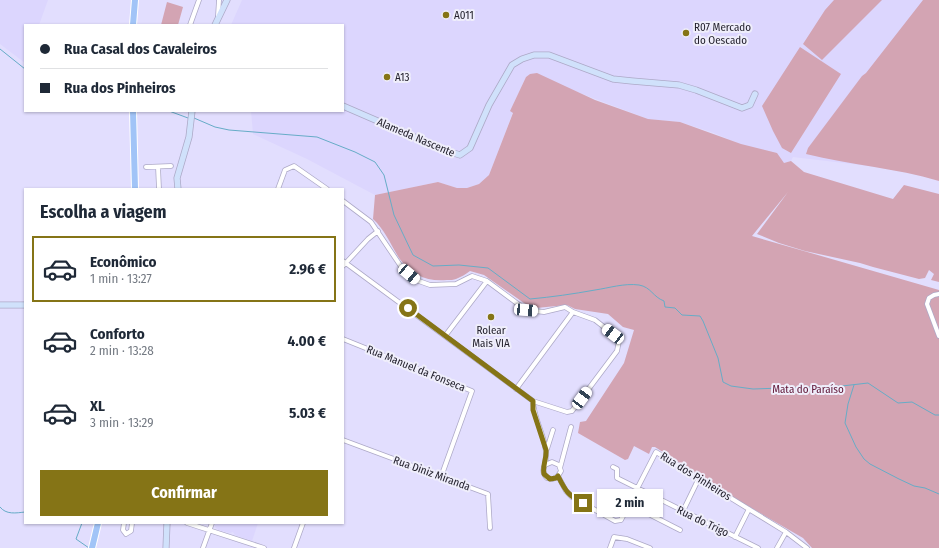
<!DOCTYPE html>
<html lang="pt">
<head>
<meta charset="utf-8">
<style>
	body { margin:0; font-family:"Fira Sans Condensed",sans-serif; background:#f2f2f3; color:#1f2937; height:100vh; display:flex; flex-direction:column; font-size:15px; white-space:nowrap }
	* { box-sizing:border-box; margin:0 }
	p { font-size:13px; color:#747a83 }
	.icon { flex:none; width:22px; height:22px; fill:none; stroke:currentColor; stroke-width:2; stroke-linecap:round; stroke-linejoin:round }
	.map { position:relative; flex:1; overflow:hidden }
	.panel { position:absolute; left:24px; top:188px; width:320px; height:336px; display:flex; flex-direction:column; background:#fff; border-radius:0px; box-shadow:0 1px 3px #0004 }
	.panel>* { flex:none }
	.guide { position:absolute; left:24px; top:24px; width:320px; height:88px; border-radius:0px; box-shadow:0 1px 3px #0004; display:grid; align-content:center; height:88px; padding:0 16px; background:#fff }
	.end { position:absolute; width:18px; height:18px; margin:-9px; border:5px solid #857416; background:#fff; box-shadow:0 0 0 2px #fff }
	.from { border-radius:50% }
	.bubble { position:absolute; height:28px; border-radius:0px; background:#fff; box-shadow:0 1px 3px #0004; font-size:13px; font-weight:700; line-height:28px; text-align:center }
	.car { position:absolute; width:12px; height:24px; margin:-12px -6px; border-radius:5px; box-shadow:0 0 3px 1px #0007; background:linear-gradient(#fff 24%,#345 0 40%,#fff 0 76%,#345 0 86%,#fff 0) }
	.guide b { display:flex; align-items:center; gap:14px; height:38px; font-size:15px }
	.guide b+b { border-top:1px solid #e0e1e3 }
	.guide i { width:10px; height:10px; background:#1f2937 }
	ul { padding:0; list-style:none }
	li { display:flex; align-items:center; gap:12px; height:66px; margin:0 8px 6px; padding:0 8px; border:2px solid transparent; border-radius:0px }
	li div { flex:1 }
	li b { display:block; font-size:15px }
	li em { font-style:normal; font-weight:700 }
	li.selected { border-color:#857416 }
	li>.icon { width:36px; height:36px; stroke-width:1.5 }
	h2 { padding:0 16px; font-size:18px; line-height:48px }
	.primary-button { display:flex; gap:8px; margin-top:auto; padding:8px 16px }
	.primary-button a { flex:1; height:46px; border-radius:0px; background:#857416; color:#fff; font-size:16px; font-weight:700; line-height:46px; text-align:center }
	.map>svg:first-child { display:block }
</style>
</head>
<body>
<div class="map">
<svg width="939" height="548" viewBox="0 0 939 548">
	<rect width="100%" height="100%" fill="#e2defe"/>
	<path fill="#dcd6fe" d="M0,0h48l-9,25h-14v38l-25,-19z
		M242,0h697l-44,169 -102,-12 -2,4 -7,2 -70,-30 -34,-11 -32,-3 -118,-45 -4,3 -16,34 3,1 -24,63 -10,9 -12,4h-10l-19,-6 -63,13 -68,-36 -54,-25 -2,-23h92v-86h-112z
		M215,523h43l-6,18 -17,-6 -2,-3 -3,1 -12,-3 -3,-3z"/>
	<path fill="#d3a4b3" d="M834,0h48l-60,60 -19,-16 22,-34z
		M923,0h16v181c-43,-13 -89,-16 -133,-27l2,-6 54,-72 4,-3z
		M167,2l16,5 -5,18h-17z
		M800,47l41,27 -50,79 -9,-5 -9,-17 -11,-25z
		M537,73l58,27 53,19 32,3 61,22 36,9 7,10 7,-2 13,11 89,27 11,-14 35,9v88l-8,-2 3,-6 -5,-4 -4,8 -6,1 -46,-12 -13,-4 -55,-12 -26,-8 -22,-9 31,-42 -36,44 187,54v258h-127l-9,-10 -62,-36 -86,-55h-3l-3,7 -15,-8 -6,13 -3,1 -47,-27 2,-11 6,-1 38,-58 10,-33 -11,-3 -15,-13 -33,-5 -8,-4 -31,3 -12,-5 -40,-28 -14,-4c-4,3 -9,6 -14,8 -2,1 -6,1 -9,1 -20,2 -36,-5 -48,-22 -8,-13 -14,-28 -26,-39l2,-24 63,-13 19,6h10l12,-4 10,-9 24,-62 -3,-2 16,-34 4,-3z"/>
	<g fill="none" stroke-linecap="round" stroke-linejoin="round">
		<path stroke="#66acc7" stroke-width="1" d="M0,49l25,20
			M169,111l19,7
			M194,118l21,9 14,3 88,7 38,15 20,10 9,13 10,40 19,40 20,11 26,-1 29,3 42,31c22,-2 43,-5 65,-9 14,-2 29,-7 44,-5 12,2 14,12 25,16l1,6 10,1 7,7 18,1 3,5 15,37 5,24 8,4 22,3 89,-3 26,-3 30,20 14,-1 23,13h4
			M854,385l-6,19 -3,19 11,24 8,12 6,5 29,15 15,7 11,2 14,6
			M0,507c6,8 16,6 25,5
			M82,523l-6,16 13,9"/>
		<defs>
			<path id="street" d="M218,16l1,-16
				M190,25l9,-25
				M146,167l25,-1
				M158,167l1,22
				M278,189l7,-19 9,-4 33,23
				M343,201l28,21 31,46 14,12 14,5 26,-1 16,-8 15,5 39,29 18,2 21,-5 8,5 22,8 23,18 1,3 -2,10 -45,60 -5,1 -34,-11 -190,-140
				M343,266l25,-27 10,-8
				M939,294l-5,1 -5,3 -2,6 12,32
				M445,336l42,-55
				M343,339l129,52 -31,86
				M516,389l57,-77
				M533,401c1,22 17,41 12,63
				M343,440l145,54 2,34
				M547,449l6,-19
				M613,467l4,2v9l141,70
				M560,468l11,-41
				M558,476l-5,3 -6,-1c-4,-4 -5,-8 -2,-13l7,-3 7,3 2,6 -3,5 8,15 6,6 43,24 6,-1 35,-68 130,80 21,16
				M629,504l51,26
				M683,511l16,-33
				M124,523l-1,7 3,4 5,-3 1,-8
				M187,523l77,25
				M735,537l14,-28
				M203,548l9,-25
				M294,548l9,-25
				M610,548l4,-11 13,2 23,9
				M777,548l9,-16"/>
			<path id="secondary" d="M215,25l12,-25
				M343,106l104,45 13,4 10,-7 19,-43 23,-40 10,-6 12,-4h15l64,24 19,2 47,4 17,5 46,18 8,-3 5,-11
				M178,189l-1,-11 12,-41 3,-26
				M0,305h25
				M166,548l1,-25"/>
			<path id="primary" d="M133,25l2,-25
				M133,111l2,78
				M92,548l6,-25"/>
		</defs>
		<use href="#street" stroke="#ada9c7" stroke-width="5.5"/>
		<use href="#secondary" stroke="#ada9c7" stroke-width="7"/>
		<use href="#primary" stroke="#fff" stroke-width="8"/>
		<use href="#street" stroke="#fff" stroke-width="4"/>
		<use href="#secondary" stroke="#d0e1fb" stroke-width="5.5"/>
		<use href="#primary" stroke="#a1c4f7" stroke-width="6"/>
	</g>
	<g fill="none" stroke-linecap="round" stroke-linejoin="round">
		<path stroke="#857416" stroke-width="5" d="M408,308l125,93v9l13,40c1,8 -4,16 -2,24l6,5 6,-1 2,-2c8,16 10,19 25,27"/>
	</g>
	<g fill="#857416" stroke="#efeefb" stroke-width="1.5">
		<circle cx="446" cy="15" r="4"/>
		<circle cx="686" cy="33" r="4"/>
		<circle cx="387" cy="77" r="4"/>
		<circle cx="491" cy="317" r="4"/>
	</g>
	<g text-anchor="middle" stroke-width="4" stroke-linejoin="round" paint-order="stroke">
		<g font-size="11" fill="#24222e" stroke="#efeefb" text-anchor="start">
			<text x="454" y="19">A011</text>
			<text x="694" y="31">R07 Mercado<tspan x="694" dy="13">do Oescado</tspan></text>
			<text x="395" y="81">A13</text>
			<text x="491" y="334" text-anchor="middle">Rolear<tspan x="491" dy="13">Mais VIA</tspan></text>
		</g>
		<g font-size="11" fill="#24222e" stroke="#efeefb">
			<text transform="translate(416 137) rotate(23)" y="4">Alameda Nascente</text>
			<text transform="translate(416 368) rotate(22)" y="4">Rua Manuel da Fonseca</text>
			<text transform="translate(432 473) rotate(20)" y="4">Rua Diniz Miranda</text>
			<text transform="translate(696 476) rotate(32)" y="4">Rua dos Pinheiros</text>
			<text transform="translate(703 521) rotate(26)" y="4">Rua do Trigo</text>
		</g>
		<g font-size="11" fill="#5e1435" stroke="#efeefb">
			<text x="808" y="393">Mata do Paraíso</text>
		</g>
	</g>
</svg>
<i class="end from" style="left:408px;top:308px"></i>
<i class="end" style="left:583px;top:503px"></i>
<div class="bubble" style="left:597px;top:489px;width:66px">2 min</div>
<i class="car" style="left:409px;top:274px;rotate:130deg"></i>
<i class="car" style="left:526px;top:310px;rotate:95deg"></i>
<i class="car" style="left:613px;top:334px;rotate:307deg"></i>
<i class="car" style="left:582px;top:398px;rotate:37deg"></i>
<div class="guide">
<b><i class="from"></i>Rua Casal dos Cavaleiros</b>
<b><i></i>Rua dos Pinheiros</b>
</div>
<section class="panel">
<h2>Escolha a viagem</h2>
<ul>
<li class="selected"><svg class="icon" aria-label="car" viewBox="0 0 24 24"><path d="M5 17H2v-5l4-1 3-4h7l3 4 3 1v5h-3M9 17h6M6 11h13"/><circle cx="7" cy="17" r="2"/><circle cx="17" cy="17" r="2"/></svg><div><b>Econômico</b><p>1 min · 13:27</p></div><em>2.96 €</em></li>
<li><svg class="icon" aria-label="car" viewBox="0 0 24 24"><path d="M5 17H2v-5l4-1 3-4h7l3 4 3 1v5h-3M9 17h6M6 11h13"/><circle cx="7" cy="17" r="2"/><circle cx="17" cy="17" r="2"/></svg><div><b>Conforto</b><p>2 min · 13:28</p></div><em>4.00 €</em></li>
<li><svg class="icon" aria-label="car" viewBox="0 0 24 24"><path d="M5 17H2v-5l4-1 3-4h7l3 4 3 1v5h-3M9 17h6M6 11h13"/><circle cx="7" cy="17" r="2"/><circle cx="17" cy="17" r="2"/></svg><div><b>XL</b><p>3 min · 13:29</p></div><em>5.03 €</em></li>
</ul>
<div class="primary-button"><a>Confirmar</a></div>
</section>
</div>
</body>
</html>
